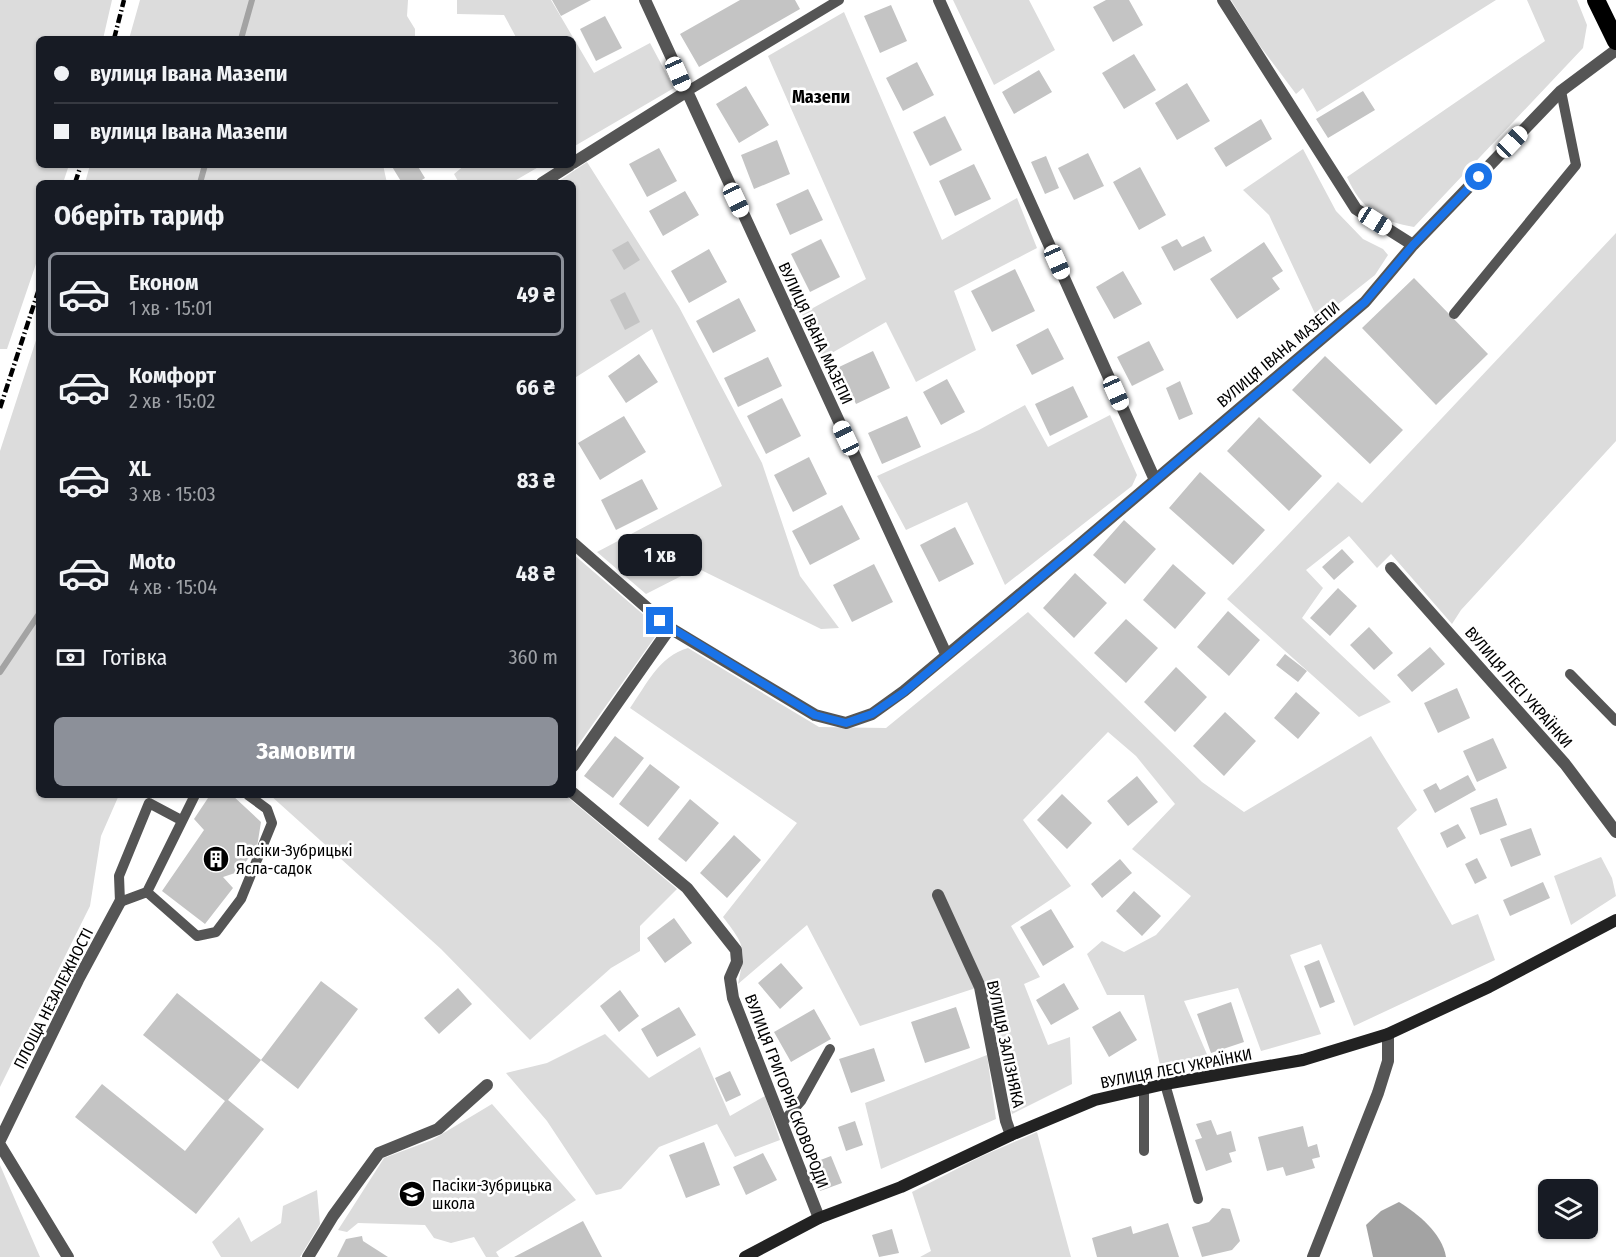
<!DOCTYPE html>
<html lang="uk">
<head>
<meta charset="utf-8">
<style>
	body { margin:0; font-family:"Fira Sans Condensed",sans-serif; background:#20242c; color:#f1f3f6; height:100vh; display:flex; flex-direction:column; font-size:22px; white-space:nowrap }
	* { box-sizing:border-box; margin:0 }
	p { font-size:20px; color:#9ea1a6 }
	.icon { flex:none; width:33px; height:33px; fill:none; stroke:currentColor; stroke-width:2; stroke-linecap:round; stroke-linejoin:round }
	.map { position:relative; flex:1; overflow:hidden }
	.side { position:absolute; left:36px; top:180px; width:540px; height:618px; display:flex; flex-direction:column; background:#171b24; border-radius:9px; box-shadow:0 2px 4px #0004 }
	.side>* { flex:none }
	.guide { position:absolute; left:36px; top:36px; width:540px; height:132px; border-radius:9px; box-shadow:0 2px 4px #0004; display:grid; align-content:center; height:132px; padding:0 18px; background:#171b24 }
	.controls { position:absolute; left:1538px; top:1179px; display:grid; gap:12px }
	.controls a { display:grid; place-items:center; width:60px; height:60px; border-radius:9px; background:#171b24; box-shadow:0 2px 4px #0004; font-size:30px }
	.end { position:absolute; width:27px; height:27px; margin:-14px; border:8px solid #1a73e8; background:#fff; box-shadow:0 0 0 3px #fff }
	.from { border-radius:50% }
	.bubble { position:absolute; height:42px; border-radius:9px; background:#171b24; box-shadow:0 2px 4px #0004; font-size:20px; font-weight:700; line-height:42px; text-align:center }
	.car { position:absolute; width:18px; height:36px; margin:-18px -9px; border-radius:8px; box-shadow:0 0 4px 2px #0007; background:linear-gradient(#fff 24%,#345 0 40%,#fff 0 76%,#345 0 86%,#fff 0) }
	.guide b { display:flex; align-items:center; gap:21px; height:57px; font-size:22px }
	.guide b+b { border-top:2px solid #363941 }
	.guide i { width:15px; height:15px; background:#f1f3f6 }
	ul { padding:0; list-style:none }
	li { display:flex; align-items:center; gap:18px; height:84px; margin:0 12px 9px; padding:0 6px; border:3px solid transparent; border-radius:9px }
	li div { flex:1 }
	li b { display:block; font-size:22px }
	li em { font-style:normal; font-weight:700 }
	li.active { border-color:#8c9099 }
	li>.icon { width:54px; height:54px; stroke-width:1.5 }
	h2 { padding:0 18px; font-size:27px; line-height:72px }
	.pay { display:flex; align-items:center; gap:15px; height:66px; padding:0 18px; font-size:22px }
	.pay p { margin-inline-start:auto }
	.cta { display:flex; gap:12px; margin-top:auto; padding:12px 18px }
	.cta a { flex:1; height:69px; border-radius:9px; background:#8c9099; color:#fff; font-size:24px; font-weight:700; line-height:69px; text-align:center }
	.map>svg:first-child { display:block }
</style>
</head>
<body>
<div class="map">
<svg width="1616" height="1257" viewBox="0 0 1616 1257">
	<rect width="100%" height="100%" fill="#fff"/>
	<path fill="#dcdcdc" d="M0,0h112l-9,39h-64v126h30l-6,18h-24v72l-32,94h-7z
		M140,0h268l-1,16 8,13v10h-286z
		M457,0h94l43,73 56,-30 24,45 -101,59v-108h-56l-13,-24 -47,-1z
		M953,0h76l26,50 -61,35z
		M1231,0h265l-179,112 -14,-24 -7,6 -39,-52z
		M1527,0h50l10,25 -4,23 -169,179c-34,-6 -53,-18 -67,-50l198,-136z
		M844,12l98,228 75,-42 20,50 -83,43 22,59 -60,32 -30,-60 -63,36 -21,-44 64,-35 -98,-223z
		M1303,149l33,62 27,28 20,10 5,6 -13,20 -57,45 -49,-105 -26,-25z
		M587,162l92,145 83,156 38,113 39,52 -18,1 -124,-61 -51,26 -49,-42 125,-66 -70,-157 -79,50v-196h-17z
		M90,165h293l4,18h-302z
		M465,165h77l-31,18h-52l-5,-9z
		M1616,233v208l-155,169 -9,14 -61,-70 -14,14 -28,-32 -43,34 17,18 -21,30 89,84 -32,15 -132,-118 111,-117 24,21z
		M39,331v464h80l-18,41 -11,70 -90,181v-636z
		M1025,405l23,42 62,-32 27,60 -5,11 -127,99 -38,-83 -61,28 -29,-54 102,-46z
		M573,554l72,62 8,9 2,12 -82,115z
		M1028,612l174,170 42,30 127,-76 46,74 -20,18 55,97 26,-11 17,46 -141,66 -33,-82 -31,11 31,79 -60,17 -23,-63 -54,13 25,58 -49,6 -16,-70h-37l-20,-41 15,-13 22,11 32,-17 35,-39 -59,-47 43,-45 -39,-48 -28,-24 -85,88 48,66 -60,40 29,51 -16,7 24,61 22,-8 2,47 -60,30 -24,-130 -128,42 -53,-101 -69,59c8,-37 7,-38 -15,-67l74,-94 -167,-115c17,-24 29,-52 58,-60l131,79 67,1z
		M270,795h295l112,94 -37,37v25l-29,17 -81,72 -89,-91z
		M1601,857l11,21 4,18 -45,29 -17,-49z
		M605,1034l44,44 51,-31 30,69 35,-20 15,44 -45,17 -18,-33 -58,23 -38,42 -25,6 -49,-74 -41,-48 41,-10z
		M987,1055l9,64 -115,50 -16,-66z
		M492,1104l84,96 -80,52 3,5h-13l-12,-20 -23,6 -17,-5 -9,-13 -67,-2 -11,9 -9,-2 46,-72 48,-18z
		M1037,1132l34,125h-151l11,-6 -19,-59 68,-35z
		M0,1165l40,92h-40z
		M317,1190l3,34 -20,33h-79l-9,-15 27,-25 12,25 30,-19 2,-17z"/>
	<path fill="#a3a3a3" d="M1399,1202c19,12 43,31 47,55h-73l-7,-32 15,-14z"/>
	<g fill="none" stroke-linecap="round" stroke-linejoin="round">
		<path stroke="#a3a3a3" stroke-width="6" d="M241,39l11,-39
			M200,183l5,-18
			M0,672l39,-58"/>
	</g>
	<path fill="#c4c4c4" d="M552,0h39l-30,16z
		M740,0h55l5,9 -101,58 -19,-33z
		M1106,0h23l14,25 -30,17 -20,-35z
		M891,5l16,36 -27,12 -16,-37z
		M605,16l17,32 -26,13 -16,-32z
		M1134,54l22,36 -32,19 -22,-36z
		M917,62l17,33 -31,16 -17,-33z
		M1039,70l13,22 -38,22 -12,-22z
		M1187,83l23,38 -33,19 -22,-37z
		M746,86l23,39 -30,18 -23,-39z
		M1363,91l12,19 -47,28 -12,-19z
		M945,116l17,34 -32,16 -17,-34z
		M1261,119l11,20 -46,28 -12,-19z
		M777,140l13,34 -36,15 -13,-34z
		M659,148l18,33 -30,16 -18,-33z
		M1088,153l16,33 -30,14 -16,-32z
		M1046,156l13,32 -14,6 -14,-32z
		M974,164l17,35 -36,17 -16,-35z
		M391,165h26l8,13 -8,5h-15z
		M1140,167l26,48 -27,15 -26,-48z
		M808,189l15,31 -33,15 -14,-31z
		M685,191l14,24 -36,21 -14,-25z
		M1204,236l8,15 -38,20 -13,-24 16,-8 5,8z
		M821,239l19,38 -30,15 -19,-38z
		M628,241l12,19 -16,10 -12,-20z
		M1264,242l19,29 -11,7 8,11 -43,30 -27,-40z
		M709,249l18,33 -38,21 -18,-32z
		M1015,269l20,42 -43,21 -21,-41z
		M1123,271l19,33 -28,15 -18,-32z
		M1414,278l74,76 -52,51 -74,-77z
		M625,292l15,30 -15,8 -15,-30z
		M739,298l17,33 -43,22 -17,-32z
		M1048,328l16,31 -32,16 -16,-30z
		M1149,341l15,29 -32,16 -15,-29z
		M873,351l17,37 -34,16 -17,-37z
		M639,354l19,28 -32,21 -18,-27z
		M1325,356l78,74 -33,34 -78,-74z
		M768,357l14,29 -44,21 -14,-29z
		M947,379l18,33 -24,13 -18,-33z
		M1180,381l13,33 -14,6 -13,-32z
		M1073,386l15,31 -38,19 -15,-32z
		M782,398l19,38 -35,18 -19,-38z
		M624,416l22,36 -46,28 -22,-37z
		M907,416l14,31 -39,17 -14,-31z
		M1259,417l63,59 -33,35 -62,-60z
		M809,457l18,37 -34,18 -19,-37z
		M1200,472l65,58 -32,35 -64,-57z
		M642,479l16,30 -42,21 -15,-30z
		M842,505l18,34 -50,26 -18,-34z
		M1124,520l32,29 -31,35 -32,-29z
		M955,527l19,37 -35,18 -19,-37z
		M1342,549l12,13 -20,18 -12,-13z
		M874,564l19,38 -41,20 -19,-37z
		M1173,564l33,29 -31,36 -32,-29z
		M1075,573l32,30 -33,35 -31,-30z
		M1338,588l19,18 -27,30 -20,-18z
		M1228,611l32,29 -31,36 -32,-29z
		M1126,619l32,29 -32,35 -32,-30z
		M1369,627l24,26 -19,17 -24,-25z
		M1430,647l15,17 -33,28 -15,-17z
		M1285,654l22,17 -9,11 -22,-17z
		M1176,667l31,30 -32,35 -31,-30z
		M1457,688l13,30 -32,15 -14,-30z
		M1296,692l24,21 -22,26 -24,-21z
		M1225,712l31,29 -32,35 -31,-30z
		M615,736l29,22 -31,40 -29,-22z
		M1493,738l14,30 -30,14 -14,-31z
		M650,764l30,23 -32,40 -29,-23z
		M1468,775l8,15 -41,23 -12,-23 13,-7 4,7z
		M1137,776l21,26 -30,24 -21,-25z
		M1062,794l30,29 -25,26 -30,-29z
		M210,795h22l29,27 -4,25 -19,25 -15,5 10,11 -28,36 -43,-33 42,-61 -10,-11z
		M1497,798l10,27 -27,10 -10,-27z
		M690,799l29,24 -33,39 -28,-23z
		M1458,824l8,14 -19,10 -7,-15z
		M1531,828l10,27 -30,12 -11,-28z
		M734,835l27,25 -34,38 -27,-25z
		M1477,858l10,20 -12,6 -10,-20z
		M1120,859l12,14 -30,25 -11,-14z
		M1543,882l7,16 -40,18 -7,-16z
		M1134,891l27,25 -19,20 -26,-25z
		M1051,909l23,38 -31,19 -23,-39z
		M674,918l18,25 -27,20 -18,-25z
		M1319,960l16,42 -15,6 -16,-42z
		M781,963l22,25 -23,21 -22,-26z
		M321,981l37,28 -60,80 -37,-29z
		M1064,983l15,26 -28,16 -15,-25z
		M458,988l14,16 -33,30 -15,-16z
		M620,990l19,26 -20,16 -19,-26z
		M177,993l84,67 -33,40 36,29 -68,85 -121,-97 27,-33 83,67 40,-50 -82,-66z
		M1231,1002l13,40 -33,11 -14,-39z
		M679,1007l17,28 -39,22 -16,-28z
		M956,1007l14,41 -45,15 -14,-41z
		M814,1009l17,30 -40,23 -17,-30z
		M1120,1011l17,29 -28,17 -17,-30z
		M874,1048l11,33 -34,12 -12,-34z
		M730,1071l11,24 -15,7 -11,-24z
		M1211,1120l6,15 14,-4 5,20 -7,2 3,9 -26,9 -11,-31 7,-2 -6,-14z
		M855,1121l8,24 -17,6 -8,-24z
		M1303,1126l5,21 9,-3 3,13 -8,2 3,9 -29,8 -3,-9 -16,4 -9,-34z
		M704,1142l16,43 -34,13 -17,-43z
		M763,1153l14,27 -31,15 -13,-28z
		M831,1156l11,27 -22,8 -10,-27z
		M1222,1208l8,1 10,32 -8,9 -30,7 -10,-30 17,-5z
		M583,1221l19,36h-88z
		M1168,1223l11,34h-82l-5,-19 39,-12 2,8z
		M892,1229l7,24 -20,4 -7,-22z
		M362,1236l1,5 25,16h-51l9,-18z"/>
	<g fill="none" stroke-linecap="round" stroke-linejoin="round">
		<path stroke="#555" stroke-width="10" d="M686,92l153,-92
			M1454,314l122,-149 -15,-74
			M1570,674l46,47
			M181,820l-32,-17 -30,73 1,26 27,-10 48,-97
			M147,892l50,44 19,-4 25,-33 31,-76 -5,-14 -19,-14
			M1165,1084l33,115
			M782,1123l19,-22 29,-52
			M1144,1151v-63"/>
		<path stroke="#555" stroke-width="12" d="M645,0l301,654
			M939,0l216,480
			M1223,0l133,209 57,36
			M573,163l113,-71
			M542,183l28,-18
			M573,543l97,85 145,87 31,8 26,-9 32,-23 169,-141 292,-248 48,-57 148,-154 55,-41
			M1391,568l174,196 51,68
			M573,766l97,-138
			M573,793l114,95 49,62 1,12 -7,16 3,20 86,220
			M938,895l42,92 26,134 5,14
			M0,1140l78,-160 42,-78
			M0,1145l68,112
			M308,1257l25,-41 46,-63 59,-24 49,-44
			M1313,1257l65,-164 10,-32v-27"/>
		<path stroke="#222" stroke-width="12" d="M745,1257l74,-39 82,-31 110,-52 84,-35 70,-16 138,-24 85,-26 101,-47 127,-67"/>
		<path stroke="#000" stroke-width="18" d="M1596,0l20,41"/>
		<path stroke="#000" stroke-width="4.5" stroke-dasharray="9 3 1.5 3" stroke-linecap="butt" d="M114,39l10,-39
			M75,183l6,-18
			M0,408l39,-119"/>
	</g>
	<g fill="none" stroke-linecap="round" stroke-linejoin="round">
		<path stroke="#1a73e8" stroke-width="8" d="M660,621l155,94 31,8 26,-9 32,-22 169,-142 292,-248 48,-57 66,-68"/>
	</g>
	<defs>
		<symbol id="building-disc" viewBox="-11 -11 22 22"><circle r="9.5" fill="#000" stroke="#fff"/><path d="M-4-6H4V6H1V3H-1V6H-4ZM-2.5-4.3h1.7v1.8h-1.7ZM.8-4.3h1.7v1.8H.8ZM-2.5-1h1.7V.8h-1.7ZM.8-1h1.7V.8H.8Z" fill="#fff"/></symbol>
		<symbol id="school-disc" viewBox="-11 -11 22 22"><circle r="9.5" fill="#000" stroke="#fff"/><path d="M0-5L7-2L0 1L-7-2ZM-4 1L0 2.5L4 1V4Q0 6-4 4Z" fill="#fff"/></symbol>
	</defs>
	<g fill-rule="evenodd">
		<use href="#building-disc" x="201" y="844" width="30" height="30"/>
		<use href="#school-disc" x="397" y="1179" width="30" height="30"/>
	</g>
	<g text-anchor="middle" stroke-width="5" stroke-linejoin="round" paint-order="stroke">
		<g font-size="16" fill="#000" stroke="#fff">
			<text transform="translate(816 333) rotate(65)" y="6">ВУЛИЦЯ ІВАНА МАЗЕПИ</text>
			<text transform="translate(1278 354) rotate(-40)" y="6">ВУЛИЦЯ ІВАНА МАЗЕПИ</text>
			<text transform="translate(1519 687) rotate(49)" y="6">ВУЛИЦЯ ЛЕСІ УКРАЇНКИ</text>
			<text transform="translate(53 998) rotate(-63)" y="6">ПЛОЩА НЕЗАЛЕЖНОСТІ</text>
			<text transform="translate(1006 1044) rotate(78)" y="6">ВУЛИЦЯ ЗАЛІЗНЯКА</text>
			<text transform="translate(1176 1068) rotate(-11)" y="6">ВУЛИЦЯ ЛЕСІ УКРАЇНКИ</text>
			<text transform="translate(787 1091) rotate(69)" y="6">ВУЛИЦЯ ГРИГОРІЯ СКОВОРОДИ</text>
		</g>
		<g font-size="16" fill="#000" stroke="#fff" text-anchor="start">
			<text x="236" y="856">Пасіки-Зубрицькі<tspan x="236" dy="18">Ясла-садок</tspan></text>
			<text x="432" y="1191">Пасіки-Зубрицька<tspan x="432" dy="18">школа</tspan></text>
		</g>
		<g font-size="18" font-weight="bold" fill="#000" stroke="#fff">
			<text x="821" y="103">Мазепи</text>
		</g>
	</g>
</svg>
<div class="controls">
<a><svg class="icon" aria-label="layers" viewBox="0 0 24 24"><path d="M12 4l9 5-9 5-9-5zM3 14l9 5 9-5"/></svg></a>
</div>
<i class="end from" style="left:1479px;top:177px"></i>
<i class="end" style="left:660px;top:621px"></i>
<div class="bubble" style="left:618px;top:534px;width:84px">1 хв</div>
<i class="car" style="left:678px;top:74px;rotate:156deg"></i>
<i class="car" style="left:1512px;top:142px;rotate:44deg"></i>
<i class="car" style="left:736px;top:200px;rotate:155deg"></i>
<i class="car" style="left:1375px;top:221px;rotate:122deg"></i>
<i class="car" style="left:1057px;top:262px;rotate:156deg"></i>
<i class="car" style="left:1116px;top:393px;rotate:156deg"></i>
<i class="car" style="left:846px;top:438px;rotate:335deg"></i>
<div class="guide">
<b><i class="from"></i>вулиця Івана Мазепи</b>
<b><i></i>вулиця Івана Мазепи</b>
</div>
<section class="side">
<h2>Оберіть тариф</h2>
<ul>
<li class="active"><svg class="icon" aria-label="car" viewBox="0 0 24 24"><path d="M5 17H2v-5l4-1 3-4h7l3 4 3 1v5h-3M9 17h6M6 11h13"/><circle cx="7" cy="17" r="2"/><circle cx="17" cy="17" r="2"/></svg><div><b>Економ</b><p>1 хв · 15:01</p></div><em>49 ₴</em></li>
<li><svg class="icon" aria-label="car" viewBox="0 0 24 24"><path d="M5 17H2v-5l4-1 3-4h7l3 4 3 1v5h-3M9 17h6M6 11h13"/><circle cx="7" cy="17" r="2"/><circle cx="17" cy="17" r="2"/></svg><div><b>Комфорт</b><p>2 хв · 15:02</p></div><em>66 ₴</em></li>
<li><svg class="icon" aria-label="car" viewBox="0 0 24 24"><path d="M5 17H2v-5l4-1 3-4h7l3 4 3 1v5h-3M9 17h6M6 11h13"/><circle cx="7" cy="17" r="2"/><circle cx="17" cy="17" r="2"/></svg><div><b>XL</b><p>3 хв · 15:03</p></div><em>83 ₴</em></li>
<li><svg class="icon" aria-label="car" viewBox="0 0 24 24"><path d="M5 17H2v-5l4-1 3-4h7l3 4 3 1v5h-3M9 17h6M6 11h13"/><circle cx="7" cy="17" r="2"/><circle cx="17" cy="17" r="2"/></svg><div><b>Moto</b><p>4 хв · 15:04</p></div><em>48 ₴</em></li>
</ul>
<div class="pay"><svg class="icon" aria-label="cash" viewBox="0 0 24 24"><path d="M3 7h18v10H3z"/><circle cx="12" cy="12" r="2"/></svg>Готівка<p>360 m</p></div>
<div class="cta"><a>Замовити</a></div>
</section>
</div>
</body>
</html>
